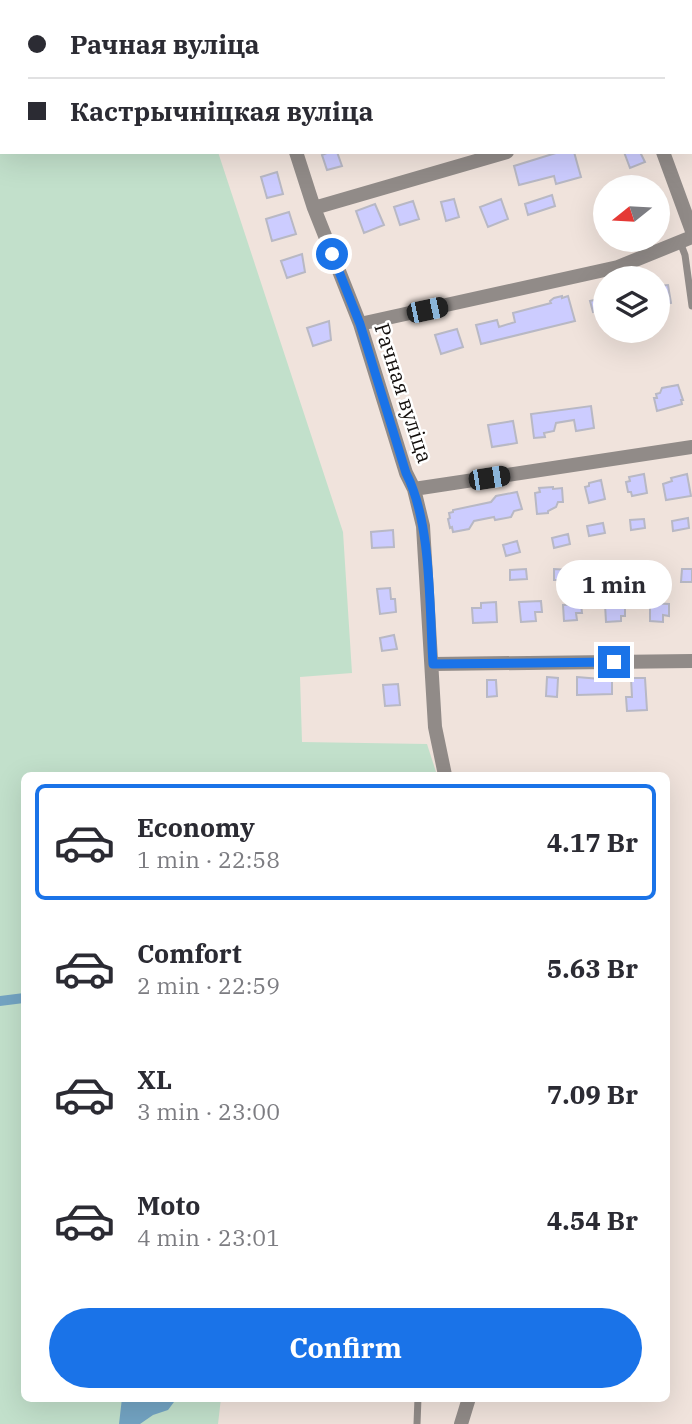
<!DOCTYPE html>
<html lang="en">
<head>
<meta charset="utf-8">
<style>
	body { margin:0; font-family:"IBM Plex Serif",serif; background:#f7f7f7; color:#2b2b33; height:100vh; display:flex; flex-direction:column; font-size:26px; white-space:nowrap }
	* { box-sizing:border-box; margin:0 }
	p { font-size:23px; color:#7c7c81 }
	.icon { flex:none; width:38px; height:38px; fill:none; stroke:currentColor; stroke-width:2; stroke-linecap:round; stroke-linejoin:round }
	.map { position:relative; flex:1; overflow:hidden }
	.sheet { position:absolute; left:21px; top:772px; width:649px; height:630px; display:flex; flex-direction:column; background:#fff; border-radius:10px; box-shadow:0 7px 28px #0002 }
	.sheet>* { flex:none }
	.top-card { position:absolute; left:0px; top:0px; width:693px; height:154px; box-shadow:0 7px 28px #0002; display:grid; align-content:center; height:154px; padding:0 28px; background:#fff }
	.needle { width:46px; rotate:252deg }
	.tools { position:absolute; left:593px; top:175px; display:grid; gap:14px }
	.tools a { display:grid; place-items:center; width:77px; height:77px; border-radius:50%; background:#fff; box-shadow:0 7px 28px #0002; font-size:35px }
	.end { position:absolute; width:32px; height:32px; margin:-16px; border:9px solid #1a73e8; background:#fff; box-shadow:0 0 0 4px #fff }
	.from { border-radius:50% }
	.bubble { position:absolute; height:49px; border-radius:24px; background:#fff; box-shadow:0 7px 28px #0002; font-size:23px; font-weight:800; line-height:49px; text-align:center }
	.car { position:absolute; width:21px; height:42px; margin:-21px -10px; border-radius:9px; box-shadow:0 0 5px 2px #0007; background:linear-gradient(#222 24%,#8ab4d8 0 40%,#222 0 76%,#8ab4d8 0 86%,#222 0) }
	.top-card b { display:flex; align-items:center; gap:24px; height:66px; font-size:26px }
	.top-card b+b { border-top:2px solid #e1e1e2 }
	.top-card i { width:18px; height:18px; background:#2b2b33 }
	ul { padding:12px 0 0; list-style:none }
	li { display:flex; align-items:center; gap:21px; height:116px; margin:0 14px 10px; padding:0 14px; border:4px solid transparent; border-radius:10px }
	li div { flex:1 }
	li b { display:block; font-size:26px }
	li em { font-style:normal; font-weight:800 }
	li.on { border-color:#1a73e8 }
	li>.icon { width:63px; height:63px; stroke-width:1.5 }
	.cta { display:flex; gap:14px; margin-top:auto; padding:14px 28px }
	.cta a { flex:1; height:80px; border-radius:42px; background:#1a73e8; color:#fff; font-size:28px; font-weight:800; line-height:80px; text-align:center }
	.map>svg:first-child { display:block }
</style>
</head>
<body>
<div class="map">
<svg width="692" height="1424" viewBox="0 0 692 1424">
	<rect width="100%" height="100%" fill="#f0e3dc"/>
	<path fill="#c2e0cb" d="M0,0h168l1,2h-167v150h216l125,380 9,141 -52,4 2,65 125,2 10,31h-413v623h197l-3,26h-218z"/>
	<path fill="#73a4c3" d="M24,993v10l-24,3v-10z
		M122,1398h51l1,4 -6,8 -15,5 -13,9h-21z"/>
	<path fill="#ccf" stroke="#b8b8c4" stroke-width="2" d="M329,152h8l5,14 -15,4 -5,-15z
		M559,152h15l7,25 -25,7 -2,-8 -35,9 -5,-19z
		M624,152h16l5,10 -15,6z
		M277,172l6,22 -16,4 -6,-21z
		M552,195l3,11 -27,9 -3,-11z
		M454,199l5,18 -13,4 -5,-19z
		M501,199l7,20 -20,8 -8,-20z
		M413,201l6,18 -19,6 -6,-18z
		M375,204l9,21 -20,8 -8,-22z
		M289,212l7,22 -24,7 -6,-22z
		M302,254l3,18 -18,6 -6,-17z
		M668,285l3,18 -13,2v-19z
		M562,296v2l6,-2 7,25 -94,23 -5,-19 21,-5 2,7 16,-5 -2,-9 38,-10 -1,-2 4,-3z
		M606,297v11l-13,4 -3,-11z
		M329,321l2,19 -18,6 -6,-18z
		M457,329l6,18 -22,7 -6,-19z
		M678,385l5,15h-2l1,4 -25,7 -3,-13h3l-1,-4 4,-1 2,-5z
		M591,406l3,22 -18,3 -2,-11 -18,3 -2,8 -10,2 1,4 -11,1 -3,-24z
		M513,421l4,22 -25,4 -4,-22z
		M644,474l3,19 -15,3 -1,-4h-3l-2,-10 4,-1 -1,-4z
		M687,474l4,22 -25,4 -3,-16 9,-3 -1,-3z
		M601,480l4,19 -16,4 -4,-16 4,-1v-3z
		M553,487v2l9,-1 1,14h-5l-2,5 -8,4v2l-11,1 -2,-21 5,-1 -1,-4z
		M517,492l5,17 -8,2 -3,6 -16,3 -1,-3 -20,4 -5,8 -16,3 -1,-5 -2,1 -2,-9 2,-1 -1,-5 4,-1v-2l38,-8 5,-6z
		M688,518l1,10 -16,3 -1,-10z
		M644,519l1,9 -14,2 -1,-10z
		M603,523l2,10 -16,3 -2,-10z
		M393,530l1,17 -22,1 -1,-16z
		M568,534l2,10 -16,4 -2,-10z
		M517,541l3,11 -14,4 -3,-11z
		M526,569l1,10 -17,1v-10z
		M554,569l15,1v10h-15z
		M596,569l16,1v11l-16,-1z
		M682,569h10v13h-11z
		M639,570h15v10h-15z
		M390,588l1,11h4l1,13 -16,2 -3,-25z
		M541,601l1,11h-7l1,9 -15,1 -2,-20z
		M496,602l1,20 -24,1 -1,-15h9v-5z
		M625,603v13h-4v5l-15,1 -1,-18z
		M650,603l19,1v12l-6,-1v7l-13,-1z
		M581,604l1,9h-6l1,7 -13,1 -1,-16z
		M394,635l3,14 -15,2 -2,-13z
		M547,677l11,1 -1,19 -11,-1z
		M577,677l35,3v14l-35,1z
		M631,678h14l2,32 -20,1 -1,-14h6z
		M487,680h9l1,16 -10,1z
		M398,684l2,21 -15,1 -2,-21z"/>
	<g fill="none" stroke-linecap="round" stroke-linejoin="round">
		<path stroke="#918b88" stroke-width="7" d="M680,242l5,13 7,51
			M417,1424l1,-26"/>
		<path stroke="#918b88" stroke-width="14" d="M239,0l1,2
			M617,0l1,2
			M381,2l6,-2
			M296,152l18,56 46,116 46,149 8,16 9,37 12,201 10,48
			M663,152l29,79
			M314,208l193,-56
			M360,324l258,-57 74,-30
			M414,489l278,-42
			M433,664l259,-3
			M461,1424l8,-26"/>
	</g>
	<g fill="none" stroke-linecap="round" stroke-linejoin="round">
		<path stroke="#1a73e8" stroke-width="9" d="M332,254l28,70 46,149c26,51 23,133 27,191l181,-2"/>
	</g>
	<g text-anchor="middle" stroke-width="5" stroke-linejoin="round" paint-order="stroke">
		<g font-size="21" fill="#120e0c" stroke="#fff">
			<text transform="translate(403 393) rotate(72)" y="7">Рачная вуліца</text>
		</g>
	</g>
</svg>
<div class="tools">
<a><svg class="needle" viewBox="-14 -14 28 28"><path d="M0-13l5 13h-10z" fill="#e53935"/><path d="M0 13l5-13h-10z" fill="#7c7c81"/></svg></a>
<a><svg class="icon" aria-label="layers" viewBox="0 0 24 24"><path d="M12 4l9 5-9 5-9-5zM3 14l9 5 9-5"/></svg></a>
</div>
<i class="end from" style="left:332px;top:254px"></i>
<i class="end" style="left:614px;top:662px"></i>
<div class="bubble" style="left:556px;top:560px;width:116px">1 min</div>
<i class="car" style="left:427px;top:310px;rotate:78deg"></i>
<i class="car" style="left:489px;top:478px;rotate:81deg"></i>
<div class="top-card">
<b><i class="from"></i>Рачная вуліца</b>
<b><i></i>Кастрычніцкая вуліца</b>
</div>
<section class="sheet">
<ul>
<li class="on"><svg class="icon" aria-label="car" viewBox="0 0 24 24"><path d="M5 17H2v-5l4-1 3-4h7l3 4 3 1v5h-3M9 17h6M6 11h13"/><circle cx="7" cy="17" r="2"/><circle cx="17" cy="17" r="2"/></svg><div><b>Economy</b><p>1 min · 22:58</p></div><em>4.17 Br</em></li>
<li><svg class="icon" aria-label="car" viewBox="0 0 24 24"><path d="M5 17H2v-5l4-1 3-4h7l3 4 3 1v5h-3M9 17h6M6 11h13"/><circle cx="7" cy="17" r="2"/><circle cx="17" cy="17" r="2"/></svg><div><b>Comfort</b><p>2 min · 22:59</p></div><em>5.63 Br</em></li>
<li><svg class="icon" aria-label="car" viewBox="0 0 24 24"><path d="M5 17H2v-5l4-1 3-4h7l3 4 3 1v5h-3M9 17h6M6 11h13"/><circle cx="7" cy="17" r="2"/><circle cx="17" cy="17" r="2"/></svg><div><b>XL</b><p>3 min · 23:00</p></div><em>7.09 Br</em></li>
<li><svg class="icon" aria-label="car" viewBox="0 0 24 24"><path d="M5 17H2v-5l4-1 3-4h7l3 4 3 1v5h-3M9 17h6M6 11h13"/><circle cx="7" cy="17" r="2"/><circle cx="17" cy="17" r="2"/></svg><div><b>Moto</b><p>4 min · 23:01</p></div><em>4.54 Br</em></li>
</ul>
<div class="cta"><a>Confirm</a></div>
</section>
</div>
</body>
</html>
